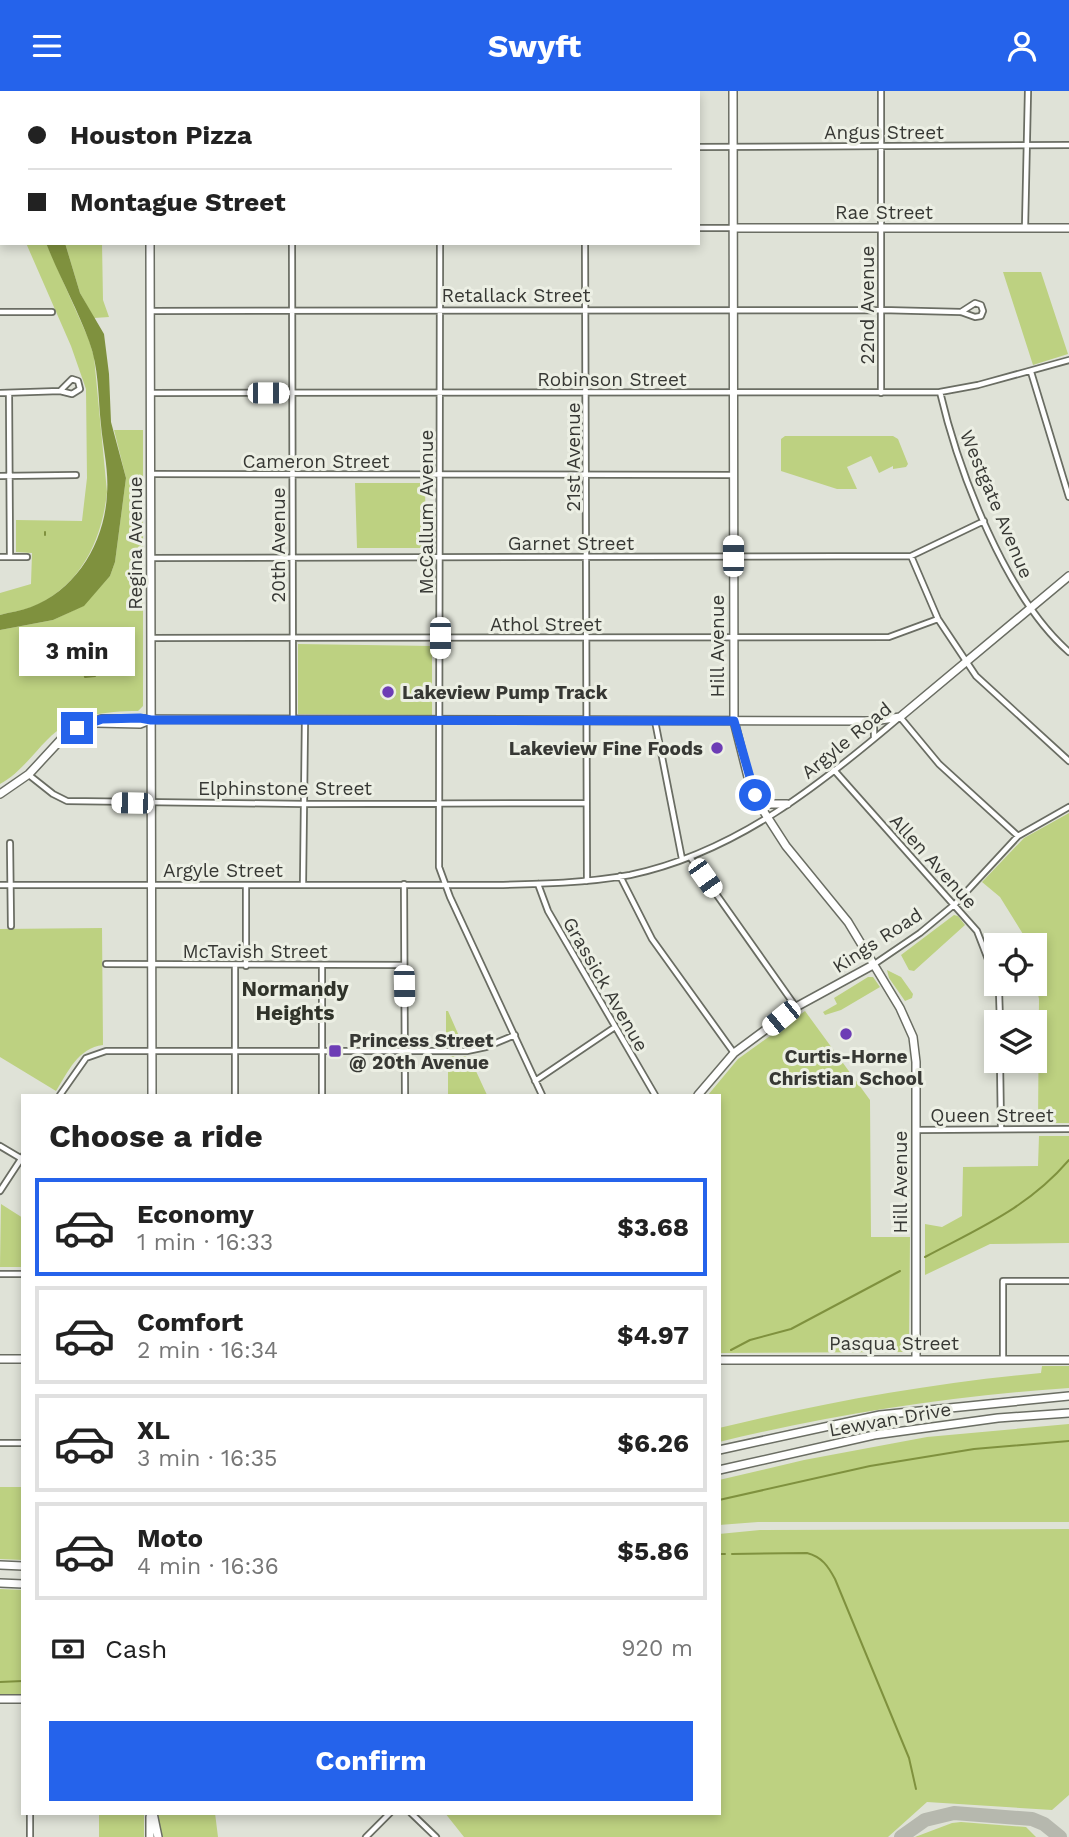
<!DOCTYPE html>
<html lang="en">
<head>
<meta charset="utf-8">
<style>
	body { margin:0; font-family:"Work Sans",sans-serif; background:#f6f6f6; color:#222; height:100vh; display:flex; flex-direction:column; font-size:26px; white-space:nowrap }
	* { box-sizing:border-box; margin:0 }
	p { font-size:23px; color:#767676 }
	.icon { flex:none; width:38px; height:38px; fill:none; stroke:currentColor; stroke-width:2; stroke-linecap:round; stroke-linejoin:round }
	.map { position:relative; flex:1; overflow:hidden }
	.side { position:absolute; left:21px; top:1003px; width:700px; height:721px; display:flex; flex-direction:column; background:#fff; border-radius:0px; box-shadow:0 4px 10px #0003 }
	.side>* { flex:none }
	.hud { position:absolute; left:0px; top:0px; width:700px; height:154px; box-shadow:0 4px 10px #0003; display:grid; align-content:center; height:154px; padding:0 28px; background:#fff }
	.fabs { position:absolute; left:984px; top:842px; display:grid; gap:14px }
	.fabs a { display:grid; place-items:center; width:63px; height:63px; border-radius:0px; background:#fff; box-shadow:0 4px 10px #0003; font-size:35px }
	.end { position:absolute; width:32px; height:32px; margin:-16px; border:9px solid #2563eb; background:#fff; box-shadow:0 0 0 4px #fff }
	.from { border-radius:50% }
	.bubble { position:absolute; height:49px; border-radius:0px; background:#fff; box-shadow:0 4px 10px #0003; font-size:23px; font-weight:700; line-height:49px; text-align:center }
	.car { position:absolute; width:21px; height:42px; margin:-21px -10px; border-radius:9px; box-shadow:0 0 5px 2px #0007; background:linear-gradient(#fff 24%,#345 0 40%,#fff 0 76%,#345 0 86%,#fff 0) }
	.hud b { display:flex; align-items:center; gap:24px; height:66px; font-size:26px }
	.hud b+b { border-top:2px solid #e0e0e0 }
	.hud i { width:18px; height:18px; background:#222 }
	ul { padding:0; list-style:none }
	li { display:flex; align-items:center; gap:21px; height:98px; margin:0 14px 10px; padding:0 14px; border:4px solid #e0e0e0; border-radius:0px }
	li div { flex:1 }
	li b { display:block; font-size:26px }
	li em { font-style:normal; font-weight:700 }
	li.selected { border-color:#2563eb }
	li>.icon { width:63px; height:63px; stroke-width:1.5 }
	h2 { padding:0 28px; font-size:32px; line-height:84px }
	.pay { display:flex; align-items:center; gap:18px; height:77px; padding:0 28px; font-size:26px }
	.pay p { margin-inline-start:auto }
	.button { display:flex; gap:14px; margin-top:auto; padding:14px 28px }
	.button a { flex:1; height:80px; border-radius:0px; background:#2563eb; color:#fff; font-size:28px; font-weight:700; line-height:80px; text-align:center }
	header { display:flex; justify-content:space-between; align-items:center; height:91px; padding:0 28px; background:#2563eb; color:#fff; font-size:32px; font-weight:700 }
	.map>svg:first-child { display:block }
</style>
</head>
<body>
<header><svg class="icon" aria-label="menu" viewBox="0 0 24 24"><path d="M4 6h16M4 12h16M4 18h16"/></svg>Swyft<svg class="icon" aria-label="person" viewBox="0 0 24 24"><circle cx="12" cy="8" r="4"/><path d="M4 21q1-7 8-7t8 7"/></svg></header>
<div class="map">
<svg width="1069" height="1746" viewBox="0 0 1069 1746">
	<rect width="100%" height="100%" fill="#dfe2d7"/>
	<path fill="#bdd181" d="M26,152h20l43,97 5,17 13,135c-5,49 -27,95 -75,115 -10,4 -22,5 -32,8v-22l31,-9 1,-31 -16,-1v-32l66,1 5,-43 -1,-89 -15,-43z
		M65,152h37l1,57 6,17 -15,1 -14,-25z
		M1003,181h38l27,82 -35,11z
		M114,339h29v276l-5,5c-32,0 -67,4 -91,29 -15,15 -27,33 -47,44v-154l53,-10 30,-14 27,-30 5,-14 11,-84z
		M785,345h108l5,3 10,25 -2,3 -13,2v-3l-14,7 -8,-17 -24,11 10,22h-20l-56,-18v-32z
		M355,392h70l1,65h-69z
		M298,553l134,2v69l-134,-1z
		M1069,722v310h-31l1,-124 -5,-23v-31h-6l-2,-6 -26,-42 -18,-15 42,-44z
		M954,824l4,1 7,9 -51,46 -5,-1 -8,-15z
		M102,837l1,117c-25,3 -35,27 -47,46l-56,-34v-128z
		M887,879l14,7 12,17 -1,4 -7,3 -16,-23z
		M868,886h5l7,10 -39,23 -16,5 -2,-3 14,-8 -3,-6z
		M446,920h2l15,34h-17z
		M805,920l65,89 1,137h39l-1,106 -6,9 -184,1v-258h-11l30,-36z
		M448,965h21l18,39h-39z
		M1039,1045h30v107l-79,1 -65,31v-51l17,3 20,-11 1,-49 75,-1z
		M1,1113l22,14v49h-23z
		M1042,1275h27v22c-118,8 -235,26 -350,54v-14c107,-26 213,-45 322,-55z
		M1069,1333v98h-311l-39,3v-45l85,-20 123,-23z
		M0,1396h23v73l-23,-1z
		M1069,1438v266l-17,15 -125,-8 -39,35h-424l-19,-24h274v-279l41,-4z
		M0,1498l23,1v105h-23z
		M99,1722h45v24h-45z
		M157,1722h58l3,24h-56z
		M961,1731l65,5 10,10h-121l37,-14z"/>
	<path fill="#7f913e" d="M46,152h19l15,50 24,41 5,40 2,48 15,56 -11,84 -5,14 -26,30 -31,14 -53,10v-15c10,-3 21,-4 31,-8 46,-17 74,-66 76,-113 2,-23 -4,-46 -6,-69 -3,-28 -2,-58 -12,-84 -12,-33 -30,-65 -43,-98z"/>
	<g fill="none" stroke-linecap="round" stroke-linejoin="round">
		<path stroke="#7f913e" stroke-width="2" d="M45,441v3
			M69,559c17,4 13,13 16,27l10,-1
			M925,1166c54,-29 103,-49 144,-97
			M731,1259l19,-10 41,-11 109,-58
			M719,1409l151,-34 104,-17 95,-8
			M719,1463h6
			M732,1463l75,-1c15,4 21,13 28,26l74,179 7,31
			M0,1591l23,-1"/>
		<path stroke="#b6b8ae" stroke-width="14" d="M901,1746l24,-17 29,-7 78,6 12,5 16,13"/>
		<defs>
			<path id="street" d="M291,0v2
				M439,0v2
				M587,0v2
				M698,56l371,-2
				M0,91h2
				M698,137h34
				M1025,137l3,-137
				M292,152l1,477
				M440,152l-1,624 11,30 92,198
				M585,152l2,638
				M151,220l730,-1 80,2 14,5 6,-1 2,-5 -2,-6 -6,-2 -14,9
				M0,221h52
				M1031,281l38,125
				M940,301c19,81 66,205 129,260
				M0,302l60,-2 12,3 8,-5 -2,-8 -6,-2 -12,12
				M9,302l1,164
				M151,302l789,-1 38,-7 91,-25
				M881,302v-302
				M151,383l582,1
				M0,385l76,-1
				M911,465l27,63 38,57 93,85
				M0,466h27
				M151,467l760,-2 73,-35
				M151,547l738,-1 49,-18
				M655,630l27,138
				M874,647v-17
				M834,679l143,161 19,49
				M29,684l24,19 14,7 237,3 281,-1
				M10,752l1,83
				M690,766l106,150
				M620,785l32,63 82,114
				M303,793l2,-164
				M404,793l1,211
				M538,793l10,27 107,184
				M0,794h496c45,-1 90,-2 134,-10 105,-22 190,-90 270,-158l39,47 79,72
				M246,794v81
				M106,873l298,1
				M873,874l47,-32 35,-29 63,-68 51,-29
				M235,875v129
				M997,892l2,8 1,31
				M1000,970l1,68
				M535,990l80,-54
				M60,1004l26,-37 20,-7h361l19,-4 29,-12
				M322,1004v-130
				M917,1039l152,-1
				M0,1055l22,13
				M0,1100l23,-35
				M0,1183h23
				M1003,1269v-79h66
				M0,1352h23
				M30,1722v24
				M411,1722l25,24
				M366,1746l24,-24"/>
			<path id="secondary" d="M733,0l1,630 14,56 9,24 29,45 62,76 52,86 13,29 3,25v297
				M150,2v-2
				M733,137h336
				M150,152l2,852
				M96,632l44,1 10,-4
				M0,703l29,-20 37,-40 35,-15 773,2 26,-4 169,-141
				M755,705l12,8h20
				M698,1004l36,-42 62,-46 77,-42
				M0,1268h23
				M719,1269h350
				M719,1359l161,-35 189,-19
				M719,1379l155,-35 124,-17 71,-5
				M0,1474l23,1
				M0,1492l23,1
				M0,1608h23
				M153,1722l5,24
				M150,1746v-20"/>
		</defs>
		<use href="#street" stroke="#6a6d63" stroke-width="8"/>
		<use href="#secondary" stroke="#6a6d63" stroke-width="10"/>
		<use href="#street" stroke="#fff" stroke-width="4.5"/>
		<use href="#secondary" stroke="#fff" stroke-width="7"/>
	</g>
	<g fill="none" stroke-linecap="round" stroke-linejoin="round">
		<path stroke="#2563eb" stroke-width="9" d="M77,637l25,-9 38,-1 11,2h45l538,1 21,74"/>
	</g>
	<g fill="#6d3db5" stroke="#ecefe4" stroke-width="2.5">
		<circle cx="388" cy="601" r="7"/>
		<circle cx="717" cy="657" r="7"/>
		<circle cx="846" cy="943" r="7"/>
		<rect x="328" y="953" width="14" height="14" rx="3.5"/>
	</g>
	<g text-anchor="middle" stroke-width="6" stroke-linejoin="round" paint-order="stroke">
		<g font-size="19" fill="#373834" stroke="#ecefe4">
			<text x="884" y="48">Angus Street</text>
			<text x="884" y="128">Rae Street</text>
			<text x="516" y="211">Retallack Street</text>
			<text transform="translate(867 214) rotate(-90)" y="7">22nd Avenue</text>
			<text x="612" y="295">Robinson Street</text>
			<text transform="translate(573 366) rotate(-90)" y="7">21st Avenue</text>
			<text x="316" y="377">Cameron Street</text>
			<text transform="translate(997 413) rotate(67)" y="7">Westgate Avenue</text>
			<text transform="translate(426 421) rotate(-90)" y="7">McCallum Avenue</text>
			<text transform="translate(135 452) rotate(-90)" y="7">Regina Avenue</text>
			<text x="571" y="459">Garnet Street</text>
			<text transform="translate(278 454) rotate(-90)" y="7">20th Avenue</text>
			<text x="546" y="540">Athol Street</text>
			<text transform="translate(717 555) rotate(-90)" y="7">Hill Avenue</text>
			<text transform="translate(846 649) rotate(-39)" y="7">Argyle Road</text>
			<text x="285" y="704">Elphinstone Street</text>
			<text transform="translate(934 770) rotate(48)" y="7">Allen Avenue</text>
			<text x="223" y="786">Argyle Street</text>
			<text transform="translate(877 849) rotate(-33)" y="7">Kings Road</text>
			<text x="255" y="867">McTavish Street</text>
			<text transform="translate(606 893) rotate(60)" y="7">Grassick Avenue</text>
			<text x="992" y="1031">Queen Street</text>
			<text transform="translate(900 1091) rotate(-90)" y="7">Hill Avenue</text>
			<text x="894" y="1259">Pasqua Street</text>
			<text transform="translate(890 1328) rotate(-10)" y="7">Lewvan Drive</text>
		</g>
		<g font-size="19" font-weight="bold" fill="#373834" stroke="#ecefe4" text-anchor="start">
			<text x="402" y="608">Lakeview Pump Track</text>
			<text x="703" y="664" text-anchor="end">Lakeview Fine Foods</text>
			<text x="349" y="956">Princess Street<tspan x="349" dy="22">@ 20th Avenue</tspan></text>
			<text x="846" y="972" text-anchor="middle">Curtis-Horne<tspan x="846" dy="22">Christian School</tspan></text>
		</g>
		<g font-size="21" font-weight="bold" fill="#30332a" stroke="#ecefe4">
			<text x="295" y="905">Normandy<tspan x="295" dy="24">Heights</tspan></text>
		</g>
	</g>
</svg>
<div class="fabs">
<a><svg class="icon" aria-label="locate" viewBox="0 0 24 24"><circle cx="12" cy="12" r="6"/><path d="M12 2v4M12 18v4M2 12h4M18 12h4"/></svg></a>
<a><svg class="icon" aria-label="layers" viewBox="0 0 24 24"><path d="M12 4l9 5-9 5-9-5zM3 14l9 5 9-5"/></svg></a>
</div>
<i class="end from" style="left:755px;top:704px"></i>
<i class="end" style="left:77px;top:637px"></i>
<div class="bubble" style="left:19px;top:536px;width:116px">3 min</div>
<i class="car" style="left:268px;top:302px;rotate:90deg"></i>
<i class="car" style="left:733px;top:465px;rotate:0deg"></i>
<i class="car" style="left:440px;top:547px;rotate:180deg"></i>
<i class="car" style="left:132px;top:712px;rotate:271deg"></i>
<i class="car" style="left:705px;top:787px;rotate:145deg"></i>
<i class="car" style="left:404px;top:895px;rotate:179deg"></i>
<i class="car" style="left:781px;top:927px;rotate:231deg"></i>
<div class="hud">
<b><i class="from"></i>Houston Pizza</b>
<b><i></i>Montague Street</b>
</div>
<section class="side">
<h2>Choose a ride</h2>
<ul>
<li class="selected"><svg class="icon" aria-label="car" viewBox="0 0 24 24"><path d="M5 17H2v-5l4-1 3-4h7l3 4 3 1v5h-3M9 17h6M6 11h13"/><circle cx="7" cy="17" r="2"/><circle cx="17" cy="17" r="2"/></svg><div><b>Economy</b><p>1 min · 16:33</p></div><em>$3.68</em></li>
<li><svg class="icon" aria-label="car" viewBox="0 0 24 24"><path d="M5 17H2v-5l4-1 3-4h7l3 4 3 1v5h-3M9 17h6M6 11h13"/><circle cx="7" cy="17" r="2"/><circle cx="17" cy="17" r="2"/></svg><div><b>Comfort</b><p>2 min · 16:34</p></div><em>$4.97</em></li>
<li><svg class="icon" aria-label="car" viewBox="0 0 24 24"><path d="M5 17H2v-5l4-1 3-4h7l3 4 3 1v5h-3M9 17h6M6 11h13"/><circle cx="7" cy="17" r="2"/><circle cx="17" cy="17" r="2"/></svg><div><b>XL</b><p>3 min · 16:35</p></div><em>$6.26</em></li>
<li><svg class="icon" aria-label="car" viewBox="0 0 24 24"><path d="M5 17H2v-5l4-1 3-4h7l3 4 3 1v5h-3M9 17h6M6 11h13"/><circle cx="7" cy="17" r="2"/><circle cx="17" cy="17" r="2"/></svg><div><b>Moto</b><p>4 min · 16:36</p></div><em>$5.86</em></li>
</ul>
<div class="pay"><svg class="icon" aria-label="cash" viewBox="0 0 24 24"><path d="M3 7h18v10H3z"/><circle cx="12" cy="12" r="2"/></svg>Cash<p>920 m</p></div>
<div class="button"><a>Confirm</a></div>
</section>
</div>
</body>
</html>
